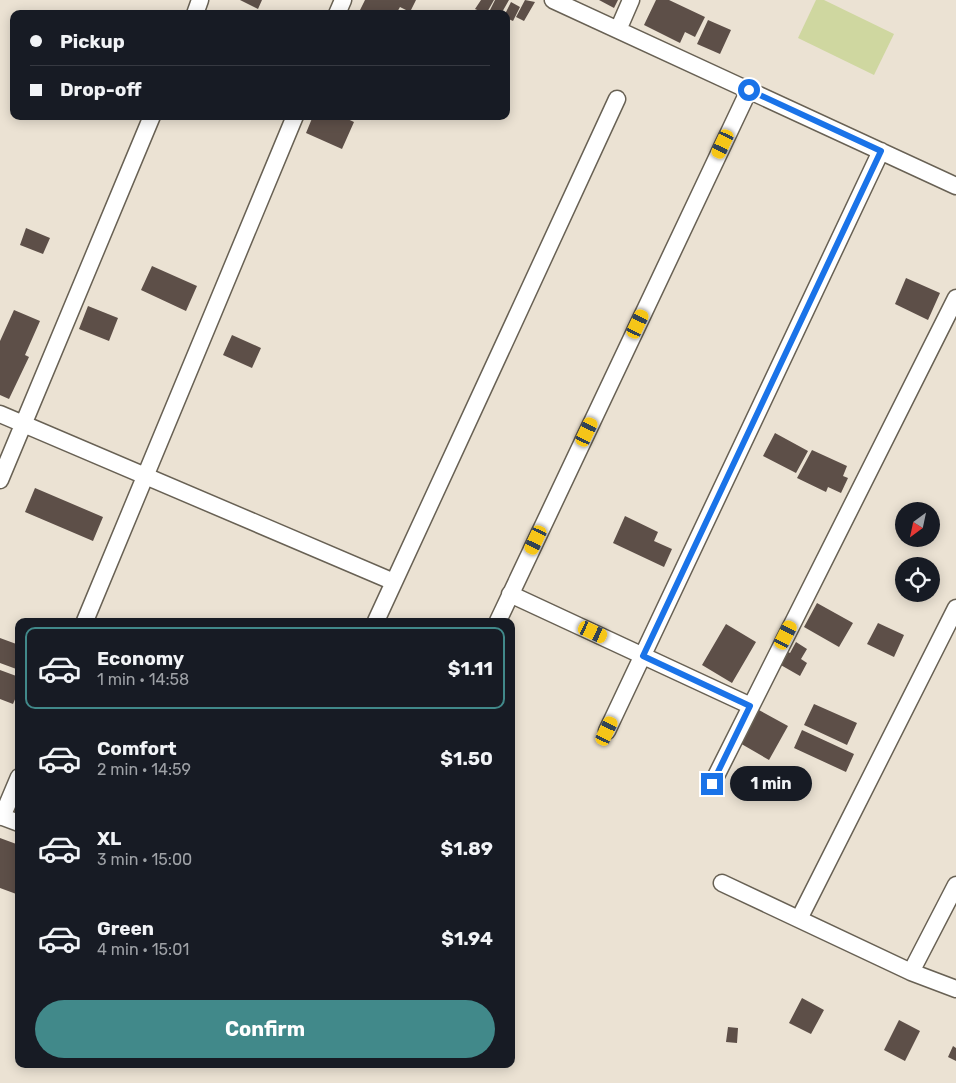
<!DOCTYPE html>
<html lang="en">
<head>
<meta charset="utf-8">
<style>
	body { margin:0; font-family:Rubik,sans-serif; background:#242831; color:#f1f3f6; height:100vh; display:flex; flex-direction:column; font-size:19px; white-space:nowrap }
	* { box-sizing:border-box; margin:0 }
	p { font-size:16px; color:#9ea1a6 }
	.icon { flex:none; width:28px; height:28px; fill:none; stroke:currentColor; stroke-width:2; stroke-linecap:round; stroke-linejoin:round }
	.map { position:relative; flex:1; overflow:hidden }
	.drawer { position:absolute; left:15px; top:618px; width:500px; height:450px; display:flex; flex-direction:column; background:#171b24; border-radius:10px; box-shadow:0 2px 12px #0003 }
	.drawer>* { flex:none }
	.banner { position:absolute; left:10px; top:10px; width:500px; height:110px; border-radius:10px; box-shadow:0 2px 12px #0003; display:grid; align-content:center; height:110px; padding:0 20px; background:#171b24 }
	.needle { width:32px; rotate:213deg }
	.fabs { position:absolute; left:895px; top:502px; display:grid; gap:10px }
	.fabs a { display:grid; place-items:center; width:45px; height:45px; border-radius:50%; background:#171b24; box-shadow:0 2px 12px #0003; font-size:25px }
	.end { position:absolute; width:22px; height:22px; margin:-11px; border:6px solid #1a73e8; background:#fff; box-shadow:0 0 0 2px #fff }
	.from { border-radius:50% }
	.bubble { position:absolute; height:35px; border-radius:18px; background:#171b24; box-shadow:0 2px 12px #0003; font-size:16px; font-weight:700; line-height:35px; text-align:center }
	.car { position:absolute; width:15px; height:30px; margin:-15px -8px; border-radius:6px; box-shadow:0 0 4px 1px #0007; background:linear-gradient(#f5c518 24%,#345 0 40%,#f5c518 0 76%,#345 0 86%,#f5c518 0) }
	.banner b { display:flex; align-items:center; gap:18px; height:48px; font-size:19px }
	.banner b+b { border-top:1px solid #363941 }
	.banner i { width:12px; height:12px; background:#f1f3f6 }
	ul { padding:9px 0 0; list-style:none }
	li { display:flex; align-items:center; gap:15px; height:82px; margin:0 10px 8px; padding:0 10px; border:2px solid transparent; border-radius:10px }
	li div { flex:1 }
	li b { display:block; font-size:19px }
	li em { font-style:normal; font-weight:700 }
	li.current { border-color:#41898a }
	li>.icon { width:45px; height:45px; stroke-width:1.5 }
	.primary-button { display:flex; gap:10px; margin-top:auto; padding:10px 20px }
	.primary-button a { flex:1; height:58px; border-radius:30px; background:#41898a; color:#fff; font-size:20px; font-weight:700; line-height:58px; text-align:center }
	.map>svg:first-child { display:block }
</style>
</head>
<body>
<div class="map">
<svg width="956" height="1083" viewBox="0 0 956 1083">
	<rect width="100%" height="100%" fill="#ebe2d3"/>
	<path fill="#cfd7a0" d="M816,0h8l70,34 -20,41 -76,-37z"/>
	<path fill="#5d4f48" d="M240,0h22l-4,9z
		M365,0h51l-6,12 -10,-5 -4,7h-38z
		M481,0h13l-8,14 -11,-5z
		M495,0h14l-8,14h-8l-4,-2z
		M525,0l10,2 -11,19 -8,-4z
		M599,0h19l-4,8z
		M656,0h13l36,17 -10,20 -10,-5 -5,11 -36,-18z
		M511,2l9,5 -7,14 -7,-3v-4h-1z
		M708,20l23,10 -11,24 -23,-10z
		M313,116l10,3 2,-3h16l13,6 -12,27 -36,-16z
		M26,228l24,10 -7,16 -23,-9z
		M152,266l45,20 -11,25 -45,-21z
		M906,278l34,15 -12,27 -33,-16z
		M88,306l30,12 -9,23 -30,-12z
		M14,310l26,11 -15,34 4,2 -20,42 -9,-4v-54z
		M232,335l29,13 -9,20 -29,-13z
		M775,433l33,18 -12,22 -33,-17z
		M812,450l35,16 -4,10 5,2 -7,15 -13,-6 -2,5 -29,-14z
		M35,488l68,29 -10,24 -68,-29z
		M625,516l33,16 -4,9 18,8 -8,18 -51,-24z
		M817,603l36,20 -14,24 -35,-20z
		M878,623l26,12 -10,22 -27,-13z
		M726,624l30,18 -24,41 -30,-18z
		M0,638l19,7v25l-19,-7z
		M796,642l11,7 -6,10 6,4 -7,13 -21,-12 7,-13 4,2z
		M0,670l19,7v13l-6,14 -13,-5z
		M814,704l43,19 -10,22 -43,-20z
		M757,709l31,17 -19,34 -31,-18z
		M802,730l52,24 -8,18 -52,-24z
		M0,838l19,7v50l-19,-7z
		M802,998l22,12 -13,24 -22,-11z
		M899,1020l21,11 -15,30 -21,-11z
		M728,1027l10,1 -1,15 -11,-1z
		M953,1046l3,2v13l-8,-4z"/>
	<g fill="none" stroke-linecap="round" stroke-linejoin="round">
		<defs>
			<path id="street" d="M553,0l403,186
				M195,14l5,-14
				M337,14l6,-14
				M618,30l13,-30
				M0,414l394,168
				M0,480l152,-364
				M510,594l241,112
				M85,621l210,-505
				M376,621l241,-522
				M498,621l251,-531
				M607,731l274,-580
				M712,784l244,-486
				M0,816l19,7
				M2,817l17,-40
				M722,883l189,89 45,17
				M799,919l157,-311
				M911,972l45,-87"/>
		</defs>
		<use href="#street" stroke="#686154" stroke-width="19"/>
		<use href="#street" stroke="#fff" stroke-width="16"/>
	</g>
	<g fill="none" stroke-linecap="round" stroke-linejoin="round">
		<path stroke="#1a73e8" stroke-width="6" d="M712,784l38,-78 -107,-50 238,-505 -132,-61"/>
	</g>
</svg>
<div class="fabs">
<a><svg class="needle" viewBox="-14 -14 28 28"><path d="M0-13l5 13h-10z" fill="#e53935"/><path d="M0 13l5-13h-10z" fill="#9ea1a6"/></svg></a>
<a><svg class="icon" aria-label="locate" viewBox="0 0 24 24"><circle cx="12" cy="12" r="6"/><path d="M12 2v4M12 18v4M2 12h4M18 12h4"/></svg></a>
</div>
<i class="end from" style="left:749px;top:90px"></i>
<i class="end" style="left:712px;top:784px"></i>
<div class="bubble" style="left:730px;top:766px;width:82px">1 min</div>
<i class="car" style="left:723px;top:144px;rotate:205deg"></i>
<i class="car" style="left:638px;top:324px;rotate:25deg"></i>
<i class="car" style="left:587px;top:432px;rotate:25deg"></i>
<i class="car" style="left:536px;top:540px;rotate:205deg"></i>
<i class="car" style="left:593px;top:632px;rotate:115deg"></i>
<i class="car" style="left:786px;top:635px;rotate:27deg"></i>
<i class="car" style="left:607px;top:731px;rotate:25deg"></i>
<div class="banner">
<b><i class="from"></i>Pickup</b>
<b><i></i>Drop-off</b>
</div>
<section class="drawer">
<ul>
<li class="current"><svg class="icon" aria-label="car" viewBox="0 0 24 24"><path d="M5 17H2v-5l4-1 3-4h7l3 4 3 1v5h-3M9 17h6M6 11h13"/><circle cx="7" cy="17" r="2"/><circle cx="17" cy="17" r="2"/></svg><div><b>Economy</b><p>1 min · 14:58</p></div><em>$1.11</em></li>
<li><svg class="icon" aria-label="car" viewBox="0 0 24 24"><path d="M5 17H2v-5l4-1 3-4h7l3 4 3 1v5h-3M9 17h6M6 11h13"/><circle cx="7" cy="17" r="2"/><circle cx="17" cy="17" r="2"/></svg><div><b>Comfort</b><p>2 min · 14:59</p></div><em>$1.50</em></li>
<li><svg class="icon" aria-label="car" viewBox="0 0 24 24"><path d="M5 17H2v-5l4-1 3-4h7l3 4 3 1v5h-3M9 17h6M6 11h13"/><circle cx="7" cy="17" r="2"/><circle cx="17" cy="17" r="2"/></svg><div><b>XL</b><p>3 min · 15:00</p></div><em>$1.89</em></li>
<li><svg class="icon" aria-label="car" viewBox="0 0 24 24"><path d="M5 17H2v-5l4-1 3-4h7l3 4 3 1v5h-3M9 17h6M6 11h13"/><circle cx="7" cy="17" r="2"/><circle cx="17" cy="17" r="2"/></svg><div><b>Green</b><p>4 min · 15:01</p></div><em>$1.94</em></li>
</ul>
<div class="primary-button"><a>Confirm</a></div>
</section>
</div>
</body>
</html>
